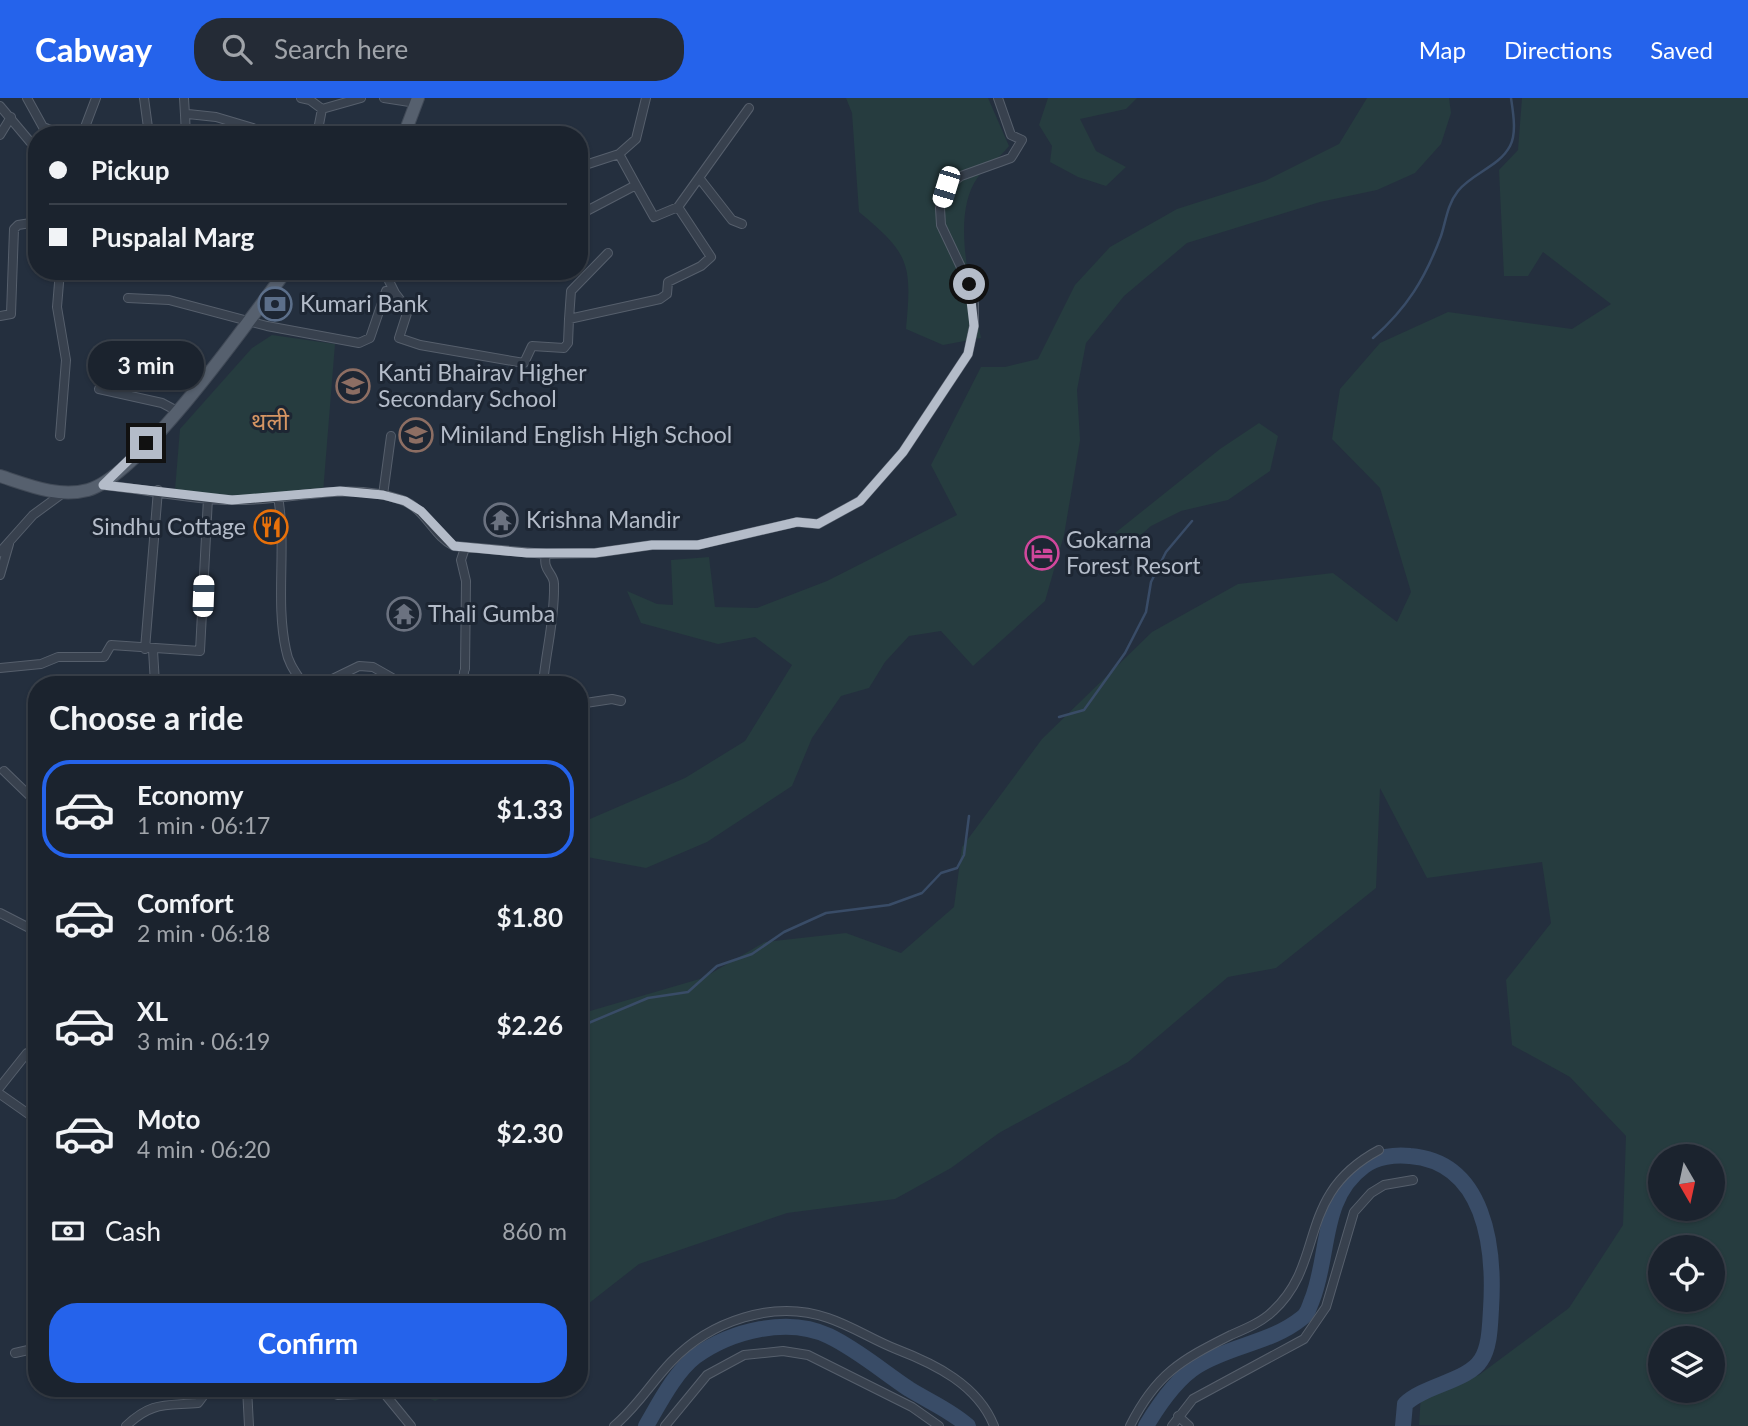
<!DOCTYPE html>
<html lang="en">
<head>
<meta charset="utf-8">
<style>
	body { margin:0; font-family:Lato,"Noto Sans Devanagari",sans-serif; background:#242b36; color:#f1f3f6; height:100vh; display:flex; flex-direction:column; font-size:26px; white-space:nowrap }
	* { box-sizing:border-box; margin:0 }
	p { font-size:23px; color:#a0a4aa }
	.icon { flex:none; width:38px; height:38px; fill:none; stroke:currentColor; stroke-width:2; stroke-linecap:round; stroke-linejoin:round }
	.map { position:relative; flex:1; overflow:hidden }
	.sheet { position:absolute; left:28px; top:578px; width:560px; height:721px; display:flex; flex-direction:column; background:#1b232e; border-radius:28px; box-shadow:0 2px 5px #0004,0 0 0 2px #39404a }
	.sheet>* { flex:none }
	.top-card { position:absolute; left:28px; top:28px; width:560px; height:154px; border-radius:28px; box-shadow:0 2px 5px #0004,0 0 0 2px #39404a; display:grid; align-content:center; height:154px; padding:0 21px; background:#1b232e }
	.needle { width:46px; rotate:171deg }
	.fabs { position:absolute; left:1648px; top:1046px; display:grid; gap:14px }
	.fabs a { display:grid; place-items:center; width:77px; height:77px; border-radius:50%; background:#1b232e; box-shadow:0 2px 5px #0004,0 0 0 2px #39404a; font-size:35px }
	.end { position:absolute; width:32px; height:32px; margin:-16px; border:9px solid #b4bcc9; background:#111; box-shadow:0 0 0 4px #111 }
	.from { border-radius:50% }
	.bubble { position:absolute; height:49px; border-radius:24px; background:#1b232e; box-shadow:0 2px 5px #0004,0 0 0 2px #39404a; font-size:23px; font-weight:700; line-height:49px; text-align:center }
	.car { position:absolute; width:21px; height:42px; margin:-21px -10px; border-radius:9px; box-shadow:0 0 5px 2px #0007; background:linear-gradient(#fff 24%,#345 0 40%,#fff 0 76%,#345 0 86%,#fff 0) }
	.top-card b { display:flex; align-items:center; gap:24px; height:66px; font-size:26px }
	.top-card b+b { border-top:2px solid #39404a }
	.top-card i { width:18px; height:18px; background:#f1f3f6 }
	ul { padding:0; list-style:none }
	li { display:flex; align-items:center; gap:21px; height:98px; margin:0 14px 10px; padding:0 7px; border:4px solid transparent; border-radius:28px }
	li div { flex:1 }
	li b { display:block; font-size:26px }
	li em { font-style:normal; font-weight:700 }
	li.active { border-color:#2563eb }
	li>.icon { width:63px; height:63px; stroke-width:1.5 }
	h2 { padding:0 21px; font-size:32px; line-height:84px }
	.pay { display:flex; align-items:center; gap:18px; height:77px; padding:0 21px; font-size:26px }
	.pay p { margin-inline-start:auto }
	.button { display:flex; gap:14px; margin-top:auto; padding:14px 21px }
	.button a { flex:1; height:80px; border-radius:28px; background:#2563eb; color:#fff; font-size:28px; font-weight:700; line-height:80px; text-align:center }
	header { display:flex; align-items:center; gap:42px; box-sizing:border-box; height:98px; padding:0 35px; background:#2563eb; color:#fff }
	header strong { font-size:33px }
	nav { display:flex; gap:38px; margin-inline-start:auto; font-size:24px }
	.search { width:490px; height:63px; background:#242b36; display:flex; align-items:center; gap:18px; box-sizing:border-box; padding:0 24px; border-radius:28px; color:#a0a4aa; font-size:26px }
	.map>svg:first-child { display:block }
</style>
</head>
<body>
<header>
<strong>Cabway</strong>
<div class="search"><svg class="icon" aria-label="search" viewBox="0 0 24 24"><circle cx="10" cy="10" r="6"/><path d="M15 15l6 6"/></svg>Search here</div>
<nav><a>Map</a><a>Directions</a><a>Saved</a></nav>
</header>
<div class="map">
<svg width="1748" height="1328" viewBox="0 0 1748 1328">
	<rect width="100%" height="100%" fill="#242f3e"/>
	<path fill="#263c3f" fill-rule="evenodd" d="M846,0h142l21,48c-9,12 -22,20 -31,31 -29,40 -5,117 3,161l-38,7 -37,-16c6,-65 4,-75 -47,-117l-7,-99z
		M1048,0h89l-11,11 -46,10 16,32 30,16 -20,19 -28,-9 -28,-15 2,-16 -13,-21z
		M1367,0h82l2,15 -10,31 -26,29 -38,17 -57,12 -133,41 -63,53 -38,47 -9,47 3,50 -8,48 -8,47 -19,66 -72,65 -32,-35 -32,5 -24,26 -16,26 -28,8 -29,42 -20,48 -85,56 -61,26 -59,-11 -8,-7v-30l4,2 102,-44 60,-37 47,-76 -37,-28 -37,7 -77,-21 -14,-32 30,13 16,1 -2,-45 38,-3 6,50 42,1 70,-27 130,-66 -26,-50 50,-98h24l33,-8 37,-74 35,-38 67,-38 88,-28 74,-37z
		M1522,0h226v1328l-329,-1 2,-31 58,-19 90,-67 54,-83 3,-89 -56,-59 -58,-32 -6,-65 45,-57 -9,-61 -115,16 -47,-90 -4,100 -100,80 -48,9 -100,85 -129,71 -48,35 -56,31 -108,14 -148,51 -60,47v-283l11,-17 113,-33 62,-36 81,-9 55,20 53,-46 8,-60 80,-108 110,-107 86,-48 95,-11 64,49 14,-30 -31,-104 -48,-49 8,-50 40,-46 68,-31 124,17 39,-25 -68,-52 -15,24h-24l-5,-106 19,-20zM1661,1059h52v52h-52zM1661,1150h52v52h-52zM1661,1241h52v52h-52z
		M272,237l63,9 -12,149 -111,3 -37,-6 5,-61 72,-81z
		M1259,325l19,13 -8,35 -42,29 -47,11 -30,15 -26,23 -15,-12 110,-88z
		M406,1290h57l-28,13z"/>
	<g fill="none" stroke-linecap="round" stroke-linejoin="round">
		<path stroke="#394c67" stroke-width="2.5" d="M1373,240c34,-30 52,-59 68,-102 5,-15 6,-31 17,-45 14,-18 41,-24 52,-45 7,-13 3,-34 1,-48
			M1059,619l25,-7 41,-57 21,-41 5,-30 15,-30 26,-31
			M579,929l69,-29 40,-6 29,-26 35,-12 32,-22 42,-19 63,-8 33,-12 19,-20 16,-5 7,-13 5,-39"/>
		<path stroke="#394c67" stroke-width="16" d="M646,1328c13,-22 29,-54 50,-70 35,-25 92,-40 133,-20 29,14 53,35 80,53 21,13 41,21 59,37
			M1146,1328c12,-20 30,-47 51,-60 34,-21 74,-23 105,-48 6,-4 7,-11 10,-18 18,-45 8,-102 52,-134 12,-9 31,-12 46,-10 75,6 85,91 81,153 -1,15 -1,38 -10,51 -13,21 -56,25 -76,44l-2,22"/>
		<defs>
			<path id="minor" d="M27,0l16,29 21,8
				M144,0l5,37
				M184,0l1,17
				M301,0l9,2 12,9 -5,26
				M384,0l32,5
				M0,8l37,44
				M322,11l39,-11
				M0,37l11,-18
				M82,37l14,-37
				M186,37l-1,-20 3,-1 28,3 37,11 -1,7
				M619,56l17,-15 10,-41
				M579,69l40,-13 17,31
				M700,81l32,41 10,4
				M678,109l71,-99
				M390,173l-1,10 6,12
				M128,200l41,2 98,26 92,17 11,-5 16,-47 9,2 13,17 -9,28 21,7 104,18 8,-17 32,2 4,-5 1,-24 91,-20 7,-5 1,-12 33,-16 10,-9 -33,-50 -24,10 -18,-32 -57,30
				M0,218l11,-2 3,-85 4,-4 19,-3
				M569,221l2,-28 37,-38
				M99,291l63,14 15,8
				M60,338l6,-76 -9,-53 3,-36
				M103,387c43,4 86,15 129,15 57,2 114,-20 170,0 24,9 31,36 52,46l92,8 49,-1 57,-8h46l99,-23 21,2 42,-23 43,-49 65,-98 6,-28v-22l-5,-20 -28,-59 -1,-17 6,-21 15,-11 50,-18 11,-18 -11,-5 -13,-37
				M383,397l8,-59
				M278,399c9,50 -3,103 8,153 2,13 10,23 17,34
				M0,454l33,-37 30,-22
				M0,477l9,-31
				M145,551l13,-159
				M153,552l2,34
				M0,570l41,-4 17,-7h46l7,-12 89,6 8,-153
				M465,571l1,-88 -5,-21 4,-12
				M322,586l37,-18 14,1 30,17
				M463,586l1,-12
				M543,586c3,-34 12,-65 11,-100 0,-11 -12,-13 -8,-30
				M579,606l33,-5 9,2
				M4,673l31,30 2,22
				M0,815l37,19
				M0,989l27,-34 10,2
				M0,996l37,26
				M15,1255l22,-5
				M247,1290l2,38
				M317,1290l21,7 46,-2 27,33
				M1178,1318l11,10
				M126,1328c26,-25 40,-20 72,-23l6,-8 -2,-7
				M614,1328c23,-19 37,-43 57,-64 39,-41 103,-63 157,-44 24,8 45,22 68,31 39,15 82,36 98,77
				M665,1328l42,-51 37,-20 39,-4 25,4 104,52 27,19
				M1130,1328c26,-52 51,-66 101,-91 14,-6 31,-13 42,-24 54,-50 22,-116 106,-161
				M1172,1328l21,-27 111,-60 22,-32 28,-95 17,-19 13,-8 29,-5"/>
			<path id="primary" d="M404,37l14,-37
				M0,378c28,9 58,22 88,14 53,-15 161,-170 198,-219"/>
		</defs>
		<use href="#minor" stroke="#565f6c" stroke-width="10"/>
		<use href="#primary" stroke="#414a57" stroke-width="14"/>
		<use href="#minor" stroke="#38414e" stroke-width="8"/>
		<use href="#primary" stroke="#56606e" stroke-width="12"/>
	</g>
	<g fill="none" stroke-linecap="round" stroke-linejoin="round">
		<path stroke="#b4bcc9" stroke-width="9" d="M146,345l-43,42 129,15 108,-9 43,4 22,6 16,10 33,35 73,7h68l57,-8h46l99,-23 21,2 42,-23 43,-49 65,-98 6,-28 -5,-42"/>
	</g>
	<defs>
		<symbol id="bank-ring" viewBox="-11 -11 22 22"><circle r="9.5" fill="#1d2633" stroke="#5c6f8a" stroke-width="1.5"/><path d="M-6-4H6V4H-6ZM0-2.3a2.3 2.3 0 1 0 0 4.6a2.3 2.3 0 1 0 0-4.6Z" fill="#5c6f8a"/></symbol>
		<symbol id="school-ring" viewBox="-11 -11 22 22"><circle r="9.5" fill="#1d2633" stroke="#8d6e63" stroke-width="1.5"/><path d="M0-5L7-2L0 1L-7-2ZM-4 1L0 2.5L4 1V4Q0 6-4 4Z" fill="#8d6e63"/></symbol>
		<symbol id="temple-ring" viewBox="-11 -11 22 22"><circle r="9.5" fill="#1d2633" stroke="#6b7280" stroke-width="1.5"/><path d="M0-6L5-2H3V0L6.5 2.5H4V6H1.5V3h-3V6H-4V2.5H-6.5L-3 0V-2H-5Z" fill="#6b7280"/></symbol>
		<symbol id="restaurant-ring" viewBox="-11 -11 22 22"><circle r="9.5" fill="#1d2633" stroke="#e8710a" stroke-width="1.5"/><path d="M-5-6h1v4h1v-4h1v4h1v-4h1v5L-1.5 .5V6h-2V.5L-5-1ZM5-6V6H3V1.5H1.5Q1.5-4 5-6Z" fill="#e8710a"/></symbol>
		<symbol id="hotel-ring" viewBox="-11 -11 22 22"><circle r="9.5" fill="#1d2633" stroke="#d1479c" stroke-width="1.5"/><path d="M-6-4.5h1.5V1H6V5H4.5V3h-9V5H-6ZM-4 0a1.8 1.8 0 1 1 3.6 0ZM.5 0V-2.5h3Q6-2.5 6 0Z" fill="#d1479c"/></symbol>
	</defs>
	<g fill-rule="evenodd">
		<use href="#bank-ring" x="256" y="187" width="38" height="38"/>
		<use href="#school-ring" x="334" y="269" width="38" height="38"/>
		<use href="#school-ring" x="397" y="318" width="38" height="38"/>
		<use href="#temple-ring" x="482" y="403" width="38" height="38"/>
		<use href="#restaurant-ring" x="252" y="410" width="38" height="38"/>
		<use href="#hotel-ring" x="1023" y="436" width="38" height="38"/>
		<use href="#temple-ring" x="385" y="497" width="38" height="38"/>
	</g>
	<g text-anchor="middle" stroke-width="6" stroke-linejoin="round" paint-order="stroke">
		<g font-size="23" fill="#b4bcc9" stroke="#1d2633" text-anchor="start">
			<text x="300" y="214">Kumari Bank</text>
			<text x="378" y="283">Kanti Bhairav Higher<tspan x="378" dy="26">Secondary School</tspan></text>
			<text x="440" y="345">Miniland English High School</text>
			<text x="526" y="430">Krishna Mandir</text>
			<text x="246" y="437" text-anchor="end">Sindhu Cottage</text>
			<text x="1066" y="450">Gokarna<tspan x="1066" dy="26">Forest Resort</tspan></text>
			<text x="428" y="524">Thali Gumba</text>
		</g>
		<g font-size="24" fill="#d59563" stroke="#1d2633">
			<text x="270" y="332">थली</text>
		</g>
	</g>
</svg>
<div class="fabs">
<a><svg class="needle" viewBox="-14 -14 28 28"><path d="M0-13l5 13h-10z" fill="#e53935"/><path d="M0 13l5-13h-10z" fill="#a0a4aa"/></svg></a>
<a><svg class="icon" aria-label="locate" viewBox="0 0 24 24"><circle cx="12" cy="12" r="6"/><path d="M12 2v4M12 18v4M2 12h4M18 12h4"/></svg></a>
<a><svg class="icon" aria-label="layers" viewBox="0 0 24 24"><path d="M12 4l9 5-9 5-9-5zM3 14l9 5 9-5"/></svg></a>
</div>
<i class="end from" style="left:969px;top:186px"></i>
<i class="end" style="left:146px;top:345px"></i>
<div class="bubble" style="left:88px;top:243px;width:116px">3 min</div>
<i class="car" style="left:946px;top:89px;rotate:197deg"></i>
<i class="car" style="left:203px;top:498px;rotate:2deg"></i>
<div class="top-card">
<b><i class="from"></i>Pickup</b>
<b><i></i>Puspalal Marg</b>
</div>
<section class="sheet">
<h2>Choose a ride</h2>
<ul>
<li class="active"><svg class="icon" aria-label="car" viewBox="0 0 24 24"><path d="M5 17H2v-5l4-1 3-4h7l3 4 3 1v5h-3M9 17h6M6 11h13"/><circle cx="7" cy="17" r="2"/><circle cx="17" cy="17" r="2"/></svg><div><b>Economy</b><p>1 min · 06:17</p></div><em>$1.33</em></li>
<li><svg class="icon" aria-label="car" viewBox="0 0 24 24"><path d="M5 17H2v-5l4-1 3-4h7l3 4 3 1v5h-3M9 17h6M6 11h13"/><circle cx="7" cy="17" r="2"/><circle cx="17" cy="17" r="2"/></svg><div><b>Comfort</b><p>2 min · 06:18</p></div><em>$1.80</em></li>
<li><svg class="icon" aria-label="car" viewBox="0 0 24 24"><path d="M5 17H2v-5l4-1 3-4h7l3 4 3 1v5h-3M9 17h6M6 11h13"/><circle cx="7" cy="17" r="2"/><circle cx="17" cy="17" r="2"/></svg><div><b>XL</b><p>3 min · 06:19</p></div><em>$2.26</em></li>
<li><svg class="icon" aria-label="car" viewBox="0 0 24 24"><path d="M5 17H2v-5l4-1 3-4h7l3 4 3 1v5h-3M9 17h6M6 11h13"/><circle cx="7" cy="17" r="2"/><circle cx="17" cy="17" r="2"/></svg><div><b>Moto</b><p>4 min · 06:20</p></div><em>$2.30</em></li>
</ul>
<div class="pay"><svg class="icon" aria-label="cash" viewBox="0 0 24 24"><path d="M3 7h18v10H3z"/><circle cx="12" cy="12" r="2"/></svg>Cash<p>860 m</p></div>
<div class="button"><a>Confirm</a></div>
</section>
</div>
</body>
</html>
